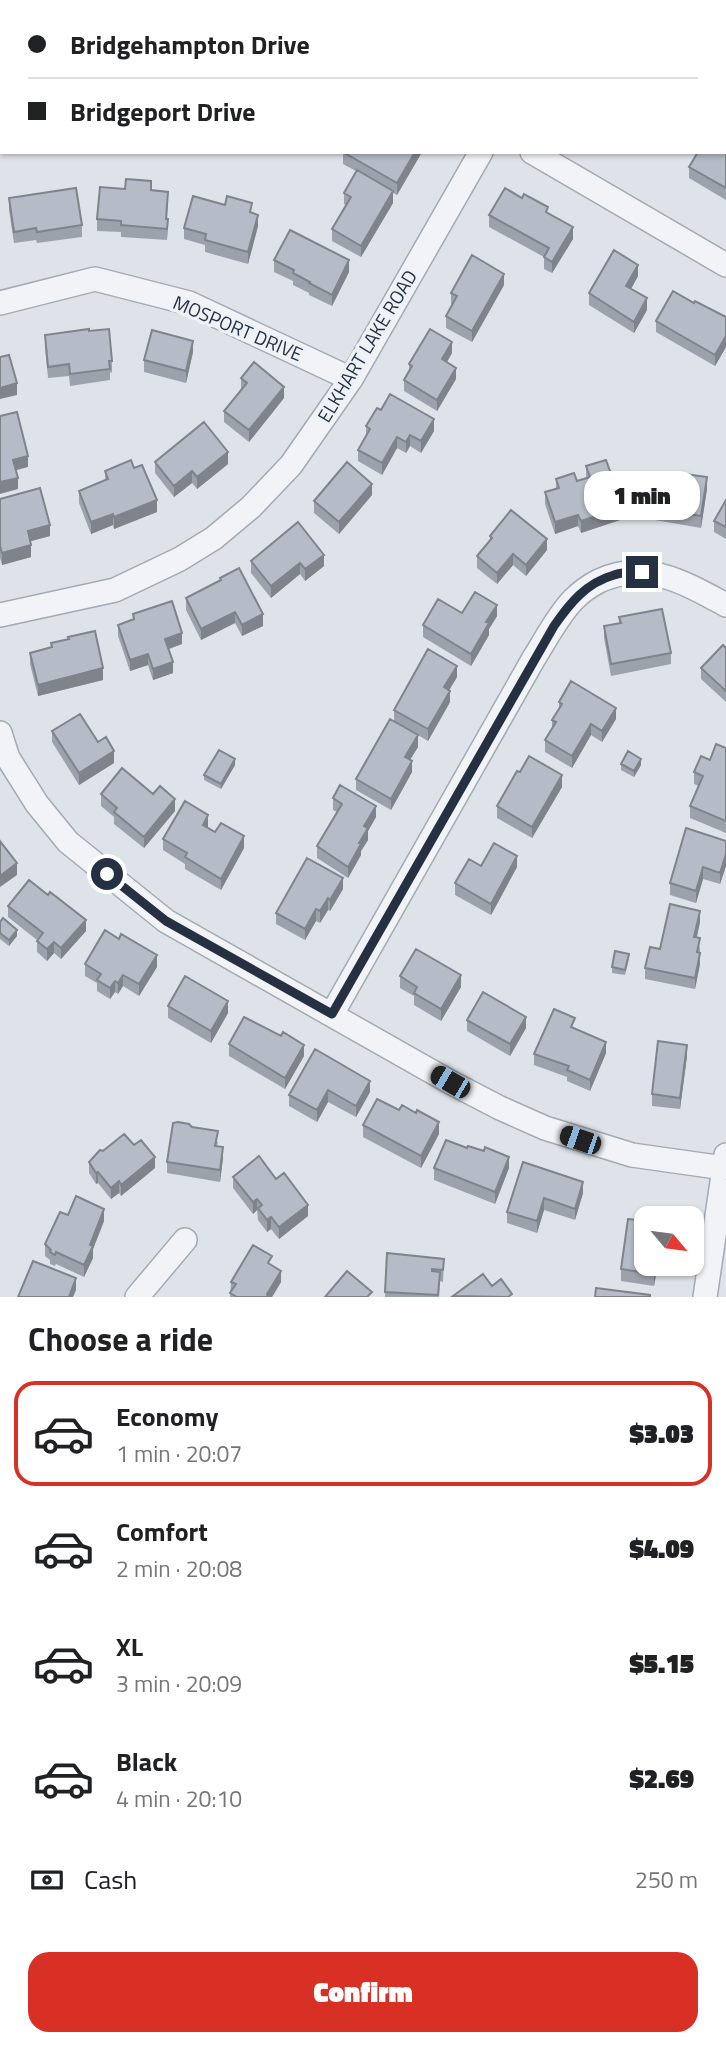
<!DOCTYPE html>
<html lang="en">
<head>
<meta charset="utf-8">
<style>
	body { margin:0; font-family:"Titillium Web",sans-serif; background:#f6f6f6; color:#202124; height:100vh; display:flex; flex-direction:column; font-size:26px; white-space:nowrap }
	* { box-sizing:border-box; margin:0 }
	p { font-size:23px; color:#757577 }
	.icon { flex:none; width:38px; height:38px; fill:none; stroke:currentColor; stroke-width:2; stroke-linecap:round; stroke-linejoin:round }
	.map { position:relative; height:1297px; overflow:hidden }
	.side { display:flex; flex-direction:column; background:#fff; flex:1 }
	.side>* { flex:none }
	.guide { position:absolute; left:0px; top:0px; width:726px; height:154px; box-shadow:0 2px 5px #0004; display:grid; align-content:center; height:154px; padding:0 28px; background:#fff }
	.needle { width:46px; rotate:119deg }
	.tools { position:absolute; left:634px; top:1206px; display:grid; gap:14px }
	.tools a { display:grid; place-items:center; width:70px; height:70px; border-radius:14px; background:#fff; box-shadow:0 2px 5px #0004; font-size:35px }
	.end { position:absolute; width:32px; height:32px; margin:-16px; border:9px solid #253142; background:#fff; box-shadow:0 0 0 4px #fff }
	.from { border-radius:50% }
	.bubble { position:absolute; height:49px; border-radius:21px; background:#fff; box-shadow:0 2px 5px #0004; font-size:23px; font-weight:800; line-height:49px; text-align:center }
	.car { position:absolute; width:21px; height:42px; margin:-21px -10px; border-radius:9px; box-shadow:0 0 5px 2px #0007; background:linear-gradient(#222 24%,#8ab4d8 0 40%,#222 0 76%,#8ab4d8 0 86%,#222 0) }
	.guide b { display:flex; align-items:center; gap:24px; height:66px; font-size:26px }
	.guide b+b { border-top:2px solid #e0e0e0 }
	.guide i { width:18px; height:18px; background:#202124 }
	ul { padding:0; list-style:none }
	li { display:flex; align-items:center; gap:21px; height:105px; margin:0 14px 10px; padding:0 14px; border:4px solid transparent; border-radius:21px }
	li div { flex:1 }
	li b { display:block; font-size:26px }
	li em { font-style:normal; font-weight:800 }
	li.selected { border-color:#d93025 }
	li>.icon { width:63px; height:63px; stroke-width:1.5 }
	h2 { padding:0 28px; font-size:32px; line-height:84px }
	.pay { display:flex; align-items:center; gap:18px; height:77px; padding:0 28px; font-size:26px }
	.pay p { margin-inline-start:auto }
	.cta { display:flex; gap:14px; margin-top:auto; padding:14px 28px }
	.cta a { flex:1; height:80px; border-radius:21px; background:#d93025; color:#fff; font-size:28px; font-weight:800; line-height:80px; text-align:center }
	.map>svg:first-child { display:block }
</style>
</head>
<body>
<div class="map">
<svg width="726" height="1297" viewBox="0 0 726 1297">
	<rect width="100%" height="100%" fill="#dee3e9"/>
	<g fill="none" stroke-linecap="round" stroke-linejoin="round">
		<defs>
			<path id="minor" d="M568,2l1,-2
				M0,16h2
				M532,152l194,113
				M0,303l95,-24 94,24 162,76
				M0,615l115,-25 65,-31 34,-21 37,-31 40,-42 60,-86 130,-227
				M0,733l8,25 29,46 31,38 98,79 284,161 50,26 45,20 87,27 92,13
				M332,1014l202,-356c12,-19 23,-41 39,-58 7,-7 18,-15 26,-19 47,-22 86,2 127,24
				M137,1297l48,-57
				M705,1297l21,-142"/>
		</defs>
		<use href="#minor" stroke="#a3aab4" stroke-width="26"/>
		<use href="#minor" stroke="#f1f3f7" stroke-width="23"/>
	</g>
	<path fill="#9ca2ab" d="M352,0h42l-1,2h-37z
		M0,53h2v47h-2z
		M343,152h79l-25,43 -4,-2v10l-32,54 -29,-16v-12l14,-23 -2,-2v-11l12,-22 -13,-7z
		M726,152v48l-37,-22v-11z
		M151,190l17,13 -1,16 1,11 -1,10 -46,-3v-5l-24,-1v-12z
		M9,198l73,27v12l-45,6 -1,-3 -22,3 -5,-33z
		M252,213l6,13 -10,38 -43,-12v-7l-21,-6v-11z
		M548,214l25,25 -21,34 -8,-4v-12l-55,-30v-12z
		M274,260l75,12 -17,34 -23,-11v-2l-16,-8v-4l-19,-9z
		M638,276l-7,13 16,21 -13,23 -45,-28v-12z
		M504,285l-32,57 -26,-14v-12l6,-11 -1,-1v-11z
		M694,303l32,14v30l-11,19 -59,-34v-11z
		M89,331l23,30v11l-2,1v7l-40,6 -1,-10 -21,2 -3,-31v-12z
		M193,352l-7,31 -42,-11v-12z
		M452,353l-6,9 10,17 -19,32 -33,-20v-11l5,-8v-8z
		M241,378l43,20 -35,44 -25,-20v-11l17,-22z
		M381,410l53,21 -13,22 -11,-7 -4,7 -9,-5 -15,27 -24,-14v-11l8,-15v-9z
		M155,462l73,2 -31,25 -5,-6 -18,14 -19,-24z
		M586,466l37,53 -42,14 -3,-7 -23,8 -10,-30v-12l11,-3v-10l21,2 9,-3z
		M134,468l23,44 -43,17 -1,-4 -22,9 -12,-31v-12l26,-10v-10z
		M707,489l-6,39 -52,-9v-12z
		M372,495l-33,39 -25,-21v-12z
		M0,499l50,37 -20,5 1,16 -29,8 -2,-7z
		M726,500v39l-12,-7v-11z
		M298,522l26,44 -19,15 -5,-7 -29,24 -20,-25v-12z
		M490,536l57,14 -21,26 -13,-11 -16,19 -20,-16v-12l13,-16z
		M220,578l43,48 -21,10 -7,-13 -34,17 -15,-30v-12l34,-17z
		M462,613l35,3 -8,13v6l-18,31 -48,-29v-12z
		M133,614l49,30 -13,5 4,24 -20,7 -5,-15 -18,6 -12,-35v-11l15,-5z
		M619,617l52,36v11l-60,12 -7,-38v-12l15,-3z
		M51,643l52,37 -65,16 -8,-32v-11l21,-5z
		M726,648v54l-25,-23v-11z
		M457,677l-8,13 1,12 -22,39 -34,-20v-11z
		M559,702l57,17 -14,23 -11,-7 -19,33 -27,-16v-12l7,-12v-8l7,-11z
		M52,731l46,11 16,21 -35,22 -27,-43z
		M418,747l-8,13 2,12 -21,38 -35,-20v-11z
		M726,748v85l-36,-15v-12l9,-20 -5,-2v-12z
		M621,764l20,1 -7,12 -13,-7z
		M235,765l-14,24 -17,-9v-5z
		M520,772l42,15 -30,51 -35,-20v-12z
		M101,794l74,17 -31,37 -30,-24v-7l-13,-11z
		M333,798l43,19 -8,14v9l-7,11v4l-13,23 -31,-20v-12l20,-34 -4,-2z
		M208,827v1l36,20 -23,42 -36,-21v-5l-22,-14v-11z
		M726,841v25l-6,18 -17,-5 -7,24 -26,-8v-12z
		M481,866l36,1 -26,48 -36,-20v-12z
		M343,889l-13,22 -2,-1 -8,13 -4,-2 -11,19 -29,-16v-11z
		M8,906l78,25 -25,28 -7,-6 -7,8 -10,-9v-12l-29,-23z
		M0,922l17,14 -8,10 -9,-7z
		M700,922l-3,15 3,12v15l-5,25 -50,-10v-11l15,-19z
		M629,959l-4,16 -13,-2v-6z
		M85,964l72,3 -18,29 -16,-10 -5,8 -3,-2 -5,7 -13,-8v-8l-12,-7z
		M400,976l61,11 -20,34 -27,-16v-9l-14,-8z
		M168,1006l60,7 -17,30 -43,-25z
		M467,1020l59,8 -16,28 -43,-25z
		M575,1029l31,24 -16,38 -23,-10v-4l-33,-12v-11z
		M229,1044l75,12 -19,33 -56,-33z
		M687,1056l-7,53 -28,-3v-12z
		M370,1081v11l-14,25 -28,-15 -11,20 -28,-16v-11z
		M363,1125l76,9 -18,34 -58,-31z
		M192,1127l26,15 -1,4 6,12 -3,24 -53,-9v-11z
		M89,1162l66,6 -34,28 -2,-3 -8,6 -13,-16 -2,1 -7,-11z
		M523,1162l60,31 -8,27 -31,-10 -7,23 -30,-10v-11z
		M434,1168h75l-14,36 -61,-24z
		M233,1177l43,2 32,37 -29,23 -8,-10 -4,3 -9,-12 -1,-10 -4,4 -20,-26z
		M68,1215l36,6 -11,28v9l-9,19 -28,-13 -1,2 -5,-2v-4l-5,-4v-12z
		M387,1253l57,6 -1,23 -3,-1 -1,16h-54z
		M658,1264l-4,22 -33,-5v-12z
		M272,1266l9,16 -9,15h-42l1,-15z"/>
	<path fill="#7f848b" d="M415,152h7l-25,43v-12z
		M393,191v12l-32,54v-11z
		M258,215v11l-10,38v-12z
		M573,227v12l-21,34v-11z
		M349,260v12l-17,34v-11z
		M638,265v11l-12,22v-12z
		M504,274v11l-32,57v-11z
		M647,298v12l-13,23v-11z
		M726,336v11l-11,19v-11z
		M193,341v11l-7,31v-12z
		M452,342v11l-10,18v-12z
		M456,368v11l-19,32v-11z
		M17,383v12l-17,4v-11z
		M284,387v11l-35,44v-12z
		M434,419v12l-13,22v-12z
		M410,435v11l-4,7v-11z
		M397,437v11l-15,27v-12z
		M228,452v12l-31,25v-12z
		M28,456v11l-15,4v-11z
		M192,471v12l-18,14v-11z
		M707,477v12l-6,39v-12z
		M18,478v11l-18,5v-12z
		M372,484v11l-33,39v-12z
		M157,500v12l-43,17v-12z
		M623,507v12l-42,14v-12z
		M113,514v11l-22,9v-12z
		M578,515v11l-23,8v-12z
		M50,525v11l-22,6v-11z
		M547,539v11l-21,26v-11z
		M31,545v12l-29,8v-12z
		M513,554v11l-16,19v-11z
		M324,555v11l-19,15v-12z
		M300,563v11l-29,24v-12z
		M497,605v11l-8,13v6l-18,31v-12l15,-32z
		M235,612v11l-34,17v-11z
		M263,614v12l-21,10v-11z
		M182,633v11l-17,6v-11z
		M148,654v11l-18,6v-11z
		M173,662v11l-20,7v-11z
		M457,666v11l-13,22v-12z
		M103,668v12l-65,16v-11z
		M450,691v11l-22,39v-12z
		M616,708v11l-14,23v-11z
		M591,724v11l-19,33v-12z
		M418,735v12l-13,21v-11z
		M114,751v12l-35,22v-12z
		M235,759v6l-14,24v-5z
		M641,759v6l-7,12v-6z
		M412,761v11l-21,38v-11z
		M562,775v12l-30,51v-11z
		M175,799v12l-31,37v-11z
		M376,806v11l-8,14v9l-7,11v4l-13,23v-11l11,-24 5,-17z
		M208,815v12l-5,9v-11z
		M244,836v12l-23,42v-11z
		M726,854v12l-6,18v-11z
		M517,856v11l-26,48v-11z
		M17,863v12l-17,12v-11z
		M703,867v12l-7,24v-12z
		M343,878v11l-13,22v-11z
		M328,898v12l-8,13v-12z
		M316,909v12l-11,19v-11z
		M700,911v11l-6,26v-11z
		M86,920v11l-25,28v-11z
		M17,930v6l-8,10v-6z
		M54,942v11l-7,8v-12z
		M700,953v11l-5,25v-11z
		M157,955v12l-18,29v-12z
		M123,975v11l-5,8v-11z
		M461,975v12l-20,34v-12z
		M115,981v11l-5,7v-11z
		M228,1001v12l-17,30v-12z
		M526,1017v11l-16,28v-12z
		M606,1042v11l-16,38v-11z
		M304,1045v11l-19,33v-11z
		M687,1045v11l-7,53v-11z
		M370,1081v11l-14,25v-11z
		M328,1090v12l-11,20v-12z
		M439,1122v12l-18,34v-12z
		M223,1147v11l-3,24v-12z
		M155,1157v11l-34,28v-11z
		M509,1157v11l-14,36v-12z
		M98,1172v11l-2,1v-11z
		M119,1181v12l-8,6v-11z
		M583,1182v11l-8,27v-11z
		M544,1198v12l-7,23v-12z
		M257,1199v11l-4,4v-12z
		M308,1205v11l-29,23v-12z
		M104,1209v12l-11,28v9l-9,19v-12l6,-20z
		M271,1217v12l-4,3v-12z
		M656,1264h2l-4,22v-12z
		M281,1271v11l-9,15h-5v-3z
		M76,1278v12l-3,7h-4z"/>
	<path fill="#b5bcc7" stroke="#7f848b" stroke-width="2" d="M427,0h69l-1,2h-69z
		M620,0h43l-1,2h-43z
		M0,53h2v35l-2,1z
		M724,151l2,1v36l-37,-21 9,-15h26z
		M343,152h72l-18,31z
		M357,170l36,21 -32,55 -29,-17 19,-32 -7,-4z
		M126,179l25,2v9l17,2 -2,27h2l-1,10 -46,-4v-4l-24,-2 3,-32 25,2z
		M76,188l6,37 -45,7 -1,-4 -22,4 -5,-34z
		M505,188l17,10 2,-4 24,13 -2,5 27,15 -21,35 -8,-5 5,-9 -60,-33z
		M193,196l32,9 2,-9 25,7 -2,9 8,3 -10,37 -43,-12 1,-6 -22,-6z
		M290,230l59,30 -17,35 -23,-12 1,-1 -17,-9 1,-3 -20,-10z
		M614,250l24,15 -12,21 21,12 -13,24 -45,-29z
		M472,255l32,19 -32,57 -26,-15 11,-20 -6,-3z
		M673,291l21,12 1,-2 31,16v19l-11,19 -59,-34z
		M89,329v2l20,-2 3,32h-3l1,8 -40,5 -1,-10 -21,3 -3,-32z
		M430,329l22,13 -10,17 14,9 -19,32 -33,-20 8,-14 -3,-2z
		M152,330l41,11 -7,30 -42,-11z
		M9,355l8,28 -17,5v-31z
		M254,362l30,25 -35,43 -25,-19 23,-28 -6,-5z
		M390,394l44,25 -13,22 -11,-6 -4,7 -9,-5 -15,26 -24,-13 12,-21 -4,-3 11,-18 4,2z
		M17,412l11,44 -15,4 5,18 -18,4v-66z
		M204,422l24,30 -31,25 -5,-6 -18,15 -19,-24z
		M131,460l3,8 8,-3 15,35 -43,17 -1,-3 -22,8 -12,-31 29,-12 -3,-8z
		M606,460l17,47 -42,14 -3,-6 -23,7 -10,-30 14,-4 -3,-9 18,-6 3,8 13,-4 -4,-11z
		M347,462l25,22 -33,38 -25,-21z
		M685,474l22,3 -6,39 -52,-9 5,-28 30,5z
		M40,488l10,37 -22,6 3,14 -29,8 -2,-7v-47z
		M726,500v27l-12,-6z
		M511,510l36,29 -21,26 -13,-11 -16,19 -20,-17 15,-18 -2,-2z
		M298,522l26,33 -19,14 -5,-6 -29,23 -20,-25z
		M239,568l24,46 -21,11 -7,-13 -34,17 -15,-31 35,-18 -1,-2z
		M475,592l22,13 -11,17 3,1 -18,31 -48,-29 15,-26 24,14z
		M172,601l10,32 -17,6 8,23 -20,7 -5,-15 -18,6 -12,-35 16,-6 -1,-5z
		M662,609l9,44 -60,11 -7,-38 17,-3 -2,-6z
		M95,631l8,37 -65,17 -8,-32 22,-6 -1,-4 18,-4 -1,-2z
		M723,645l3,3v43l-25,-23z
		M428,649l29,17 -13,21 6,4 -22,38 -34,-19z
		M571,681l45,27 -14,23 -11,-7 -19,32 -27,-16 11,-18 -4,-2 10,-16 -3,-2z
		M80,714l18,28 8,-5 8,14 -35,22 -27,-42z
		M390,719l28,16 -13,22 7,4 -21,38 -35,-20z
		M716,744l10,4v73l-36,-15 13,-30 -9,-4 7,-16 9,4z
		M219,750l16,9 -14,25 -17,-9z
		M628,751l13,8 -7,12 -13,-7z
		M529,756l33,19 -30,52 -35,-21 20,-35 3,1z
		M122,768l31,26 7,-8 15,13 -31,38 -30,-25 3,-4 -16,-14z
		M340,785l36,21 -12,20 4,2 -9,15 2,1 -13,23 -31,-21 25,-42 -9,-6z
		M185,801l23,14 -5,10 12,7 6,-9 23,13 -23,43 -36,-22 2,-4 -24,-14z
		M686,828l40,13v13l-6,19 -17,-6 -7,24 -26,-8z
		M0,841l17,22 -17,13z
		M494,843l23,13 -26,48 -36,-21 14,-24 12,7z
		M307,858l36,20 -13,22 -2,-2 -8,13 -4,-2 -11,20 -29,-16z
		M29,880l19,15 2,-3 36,28 -25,28 -7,-6 -7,7 -10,-8 6,-8 -35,-27z
		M670,904l30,7 -6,26 6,1 -3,14 3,1 -5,25 -50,-10 5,-21 10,2z
		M3,918l14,12 -8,10 -9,-7v-11z
		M105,930l14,9 2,-5 36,21 -18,29 -16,-9 -5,8 -3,-2 -5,7 -13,-8 4,-6 -16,-10z
		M416,949l45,26 -20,34 -27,-16 3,-6 -17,-11z
		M615,951l14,3 -4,16 -13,-3z
		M185,976l43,25 -17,30 -43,-25z
		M483,992l43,25 -16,27 -43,-24z
		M554,1009l21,9 -4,9 35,15 -16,38 -23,-10 2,-4 -35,-12z
		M244,1017l37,19 2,-4 21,13 -19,33 -56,-34z
		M658,1041l29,4 -7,53 -28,-4z
		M315,1049l55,32 -14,25 -28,-16 -11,20 -28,-15z
		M377,1099l22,11 3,-5 14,8 1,-3 22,12 -18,34 -58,-31z
		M178,1122l11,2 3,3 26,4 -3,15 8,1 -3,23 -53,-8 6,-39z
		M124,1134l10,11 7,-5 14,17 -34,28 -2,-4 -8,7 -13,-16 -2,1 -7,-11 11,-12 3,1z
		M446,1140l21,8 1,-2 16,5 1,-4 24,10 -14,35 -61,-24z
		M259,1156l17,23 8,-6 24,32 -29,22 -8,-10 -4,3 -9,-12 4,-3 -5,-6 -4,3 -20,-25z
		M523,1162l60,20 -8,27 -31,-11 -7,23 -30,-9z
		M76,1196l28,13 -14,36 3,1 -9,19 -28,-13 -1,3 -5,-3 1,-2 -6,-6 15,-32 8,3z
		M628,1219l18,2v43h10l-2,10 -33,-5z
		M253,1245l19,11 -4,7 13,8 -14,23 1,3h-31l-7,-4 6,-9 -5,-2z
		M387,1253l57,6 -1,11 -11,-1v2l8,1 -2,23 -53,-3z
		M33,1261l43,17 -7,19h-51z
		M347,1271l25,21 -5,5h-42z
		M483,1274l9,12 9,-7 11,15 -4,3 -55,-1z
		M596,1288l54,7v2h-55z"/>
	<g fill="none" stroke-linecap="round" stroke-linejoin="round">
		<path stroke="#253142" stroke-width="9" d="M107,874l59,47 166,93 222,-388c16,-23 32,-43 60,-51 8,-3 19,-3 28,-3"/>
	</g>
	<g text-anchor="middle" stroke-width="7" stroke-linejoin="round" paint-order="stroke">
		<g font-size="19" fill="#253142" stroke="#eef2f7">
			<text transform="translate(238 328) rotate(23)" y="7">MOSPORT DRIVE</text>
			<text transform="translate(367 346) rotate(-59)" y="7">ELKHART LAKE ROAD</text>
		</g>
	</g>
</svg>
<div class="tools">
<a><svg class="needle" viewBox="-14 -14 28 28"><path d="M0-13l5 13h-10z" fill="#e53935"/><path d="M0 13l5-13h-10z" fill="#757577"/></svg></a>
</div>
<i class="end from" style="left:107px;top:874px"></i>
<i class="end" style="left:642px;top:572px"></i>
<div class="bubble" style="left:584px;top:471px;width:116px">1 min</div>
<i class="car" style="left:450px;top:1082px;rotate:300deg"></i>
<i class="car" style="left:580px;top:1140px;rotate:289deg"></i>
<div class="guide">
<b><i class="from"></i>Bridgehampton Drive</b>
<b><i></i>Bridgeport Drive</b>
</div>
</div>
<section class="side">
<h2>Choose a ride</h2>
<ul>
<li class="selected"><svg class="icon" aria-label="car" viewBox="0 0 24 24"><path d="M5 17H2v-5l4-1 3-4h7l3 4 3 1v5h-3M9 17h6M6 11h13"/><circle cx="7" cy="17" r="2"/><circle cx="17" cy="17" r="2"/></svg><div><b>Economy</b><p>1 min · 20:07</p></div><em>$3.03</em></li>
<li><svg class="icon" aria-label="car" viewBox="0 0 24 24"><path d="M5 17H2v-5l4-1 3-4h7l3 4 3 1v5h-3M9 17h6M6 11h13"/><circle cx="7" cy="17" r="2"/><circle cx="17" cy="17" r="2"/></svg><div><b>Comfort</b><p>2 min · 20:08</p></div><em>$4.09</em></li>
<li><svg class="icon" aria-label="car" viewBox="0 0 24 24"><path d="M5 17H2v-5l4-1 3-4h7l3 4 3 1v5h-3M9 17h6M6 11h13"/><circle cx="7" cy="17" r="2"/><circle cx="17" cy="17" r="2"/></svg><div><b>XL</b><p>3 min · 20:09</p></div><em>$5.15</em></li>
<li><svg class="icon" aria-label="car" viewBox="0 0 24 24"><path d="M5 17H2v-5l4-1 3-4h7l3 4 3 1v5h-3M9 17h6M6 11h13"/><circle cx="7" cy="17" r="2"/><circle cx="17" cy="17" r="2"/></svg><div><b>Black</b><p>4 min · 20:10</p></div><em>$2.69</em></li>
</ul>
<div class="pay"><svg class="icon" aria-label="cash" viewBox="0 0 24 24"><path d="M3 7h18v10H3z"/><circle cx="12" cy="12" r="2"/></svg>Cash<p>250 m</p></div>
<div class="cta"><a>Confirm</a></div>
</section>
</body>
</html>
